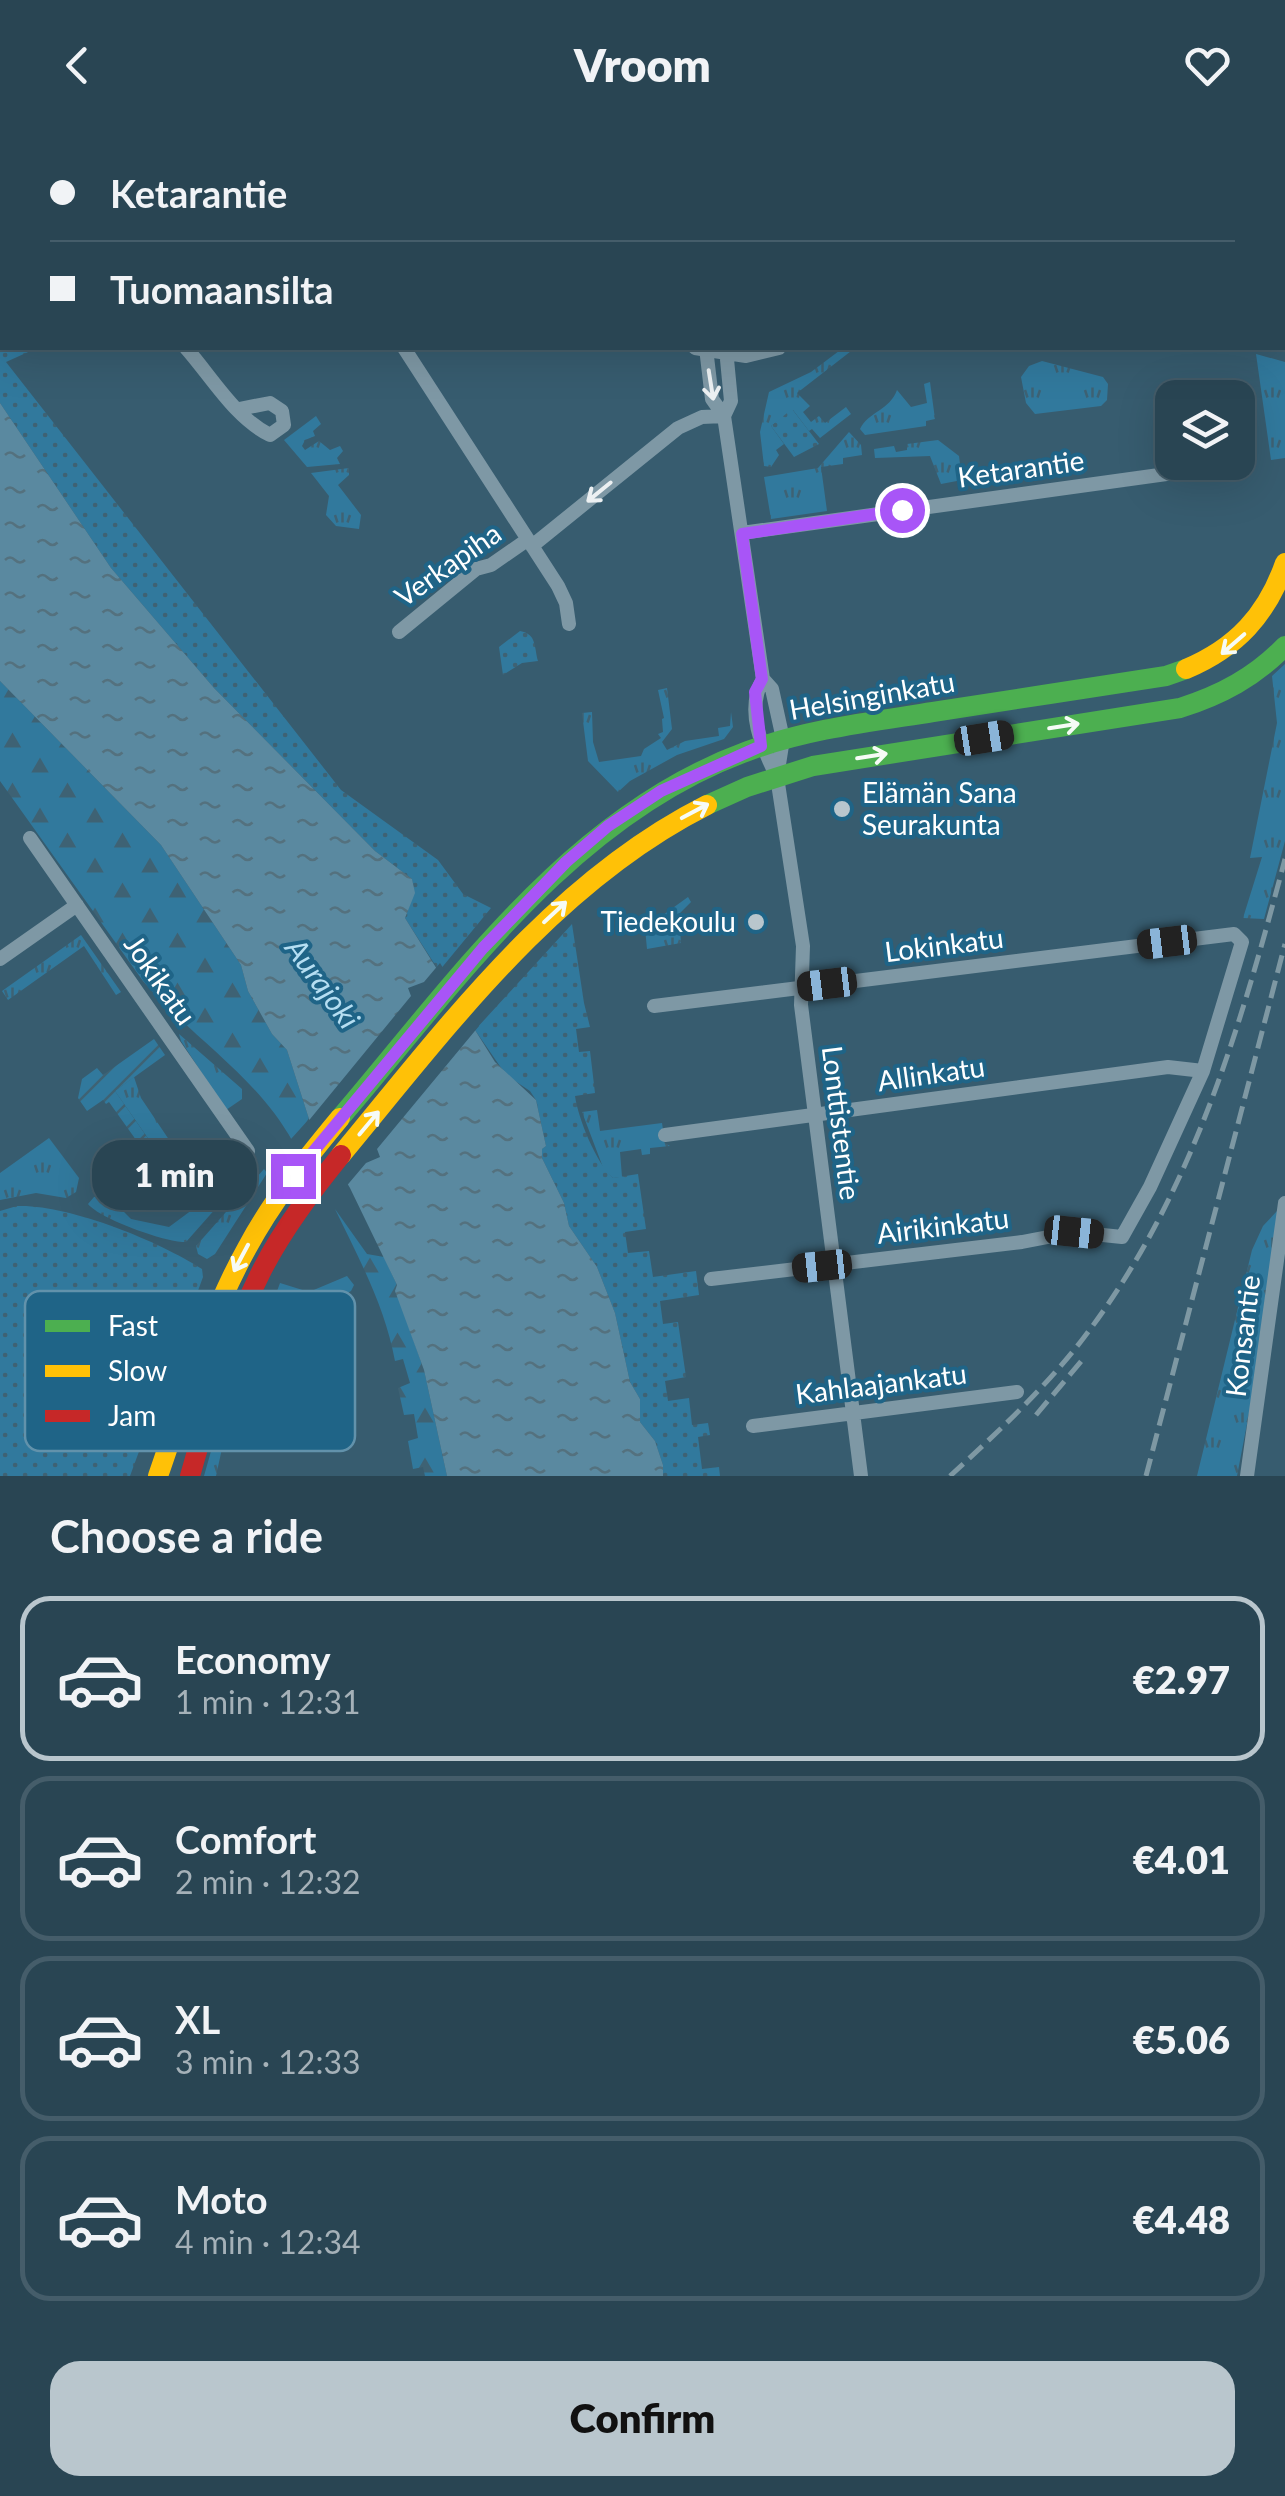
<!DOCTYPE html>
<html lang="en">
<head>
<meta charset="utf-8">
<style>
	body { margin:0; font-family:Lato,sans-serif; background:#354f5d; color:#f1f3f6; height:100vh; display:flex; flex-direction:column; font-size:38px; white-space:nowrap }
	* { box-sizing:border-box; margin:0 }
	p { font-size:32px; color:#a5b1b8 }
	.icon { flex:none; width:55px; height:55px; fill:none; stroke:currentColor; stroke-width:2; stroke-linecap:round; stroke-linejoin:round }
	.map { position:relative; height:1346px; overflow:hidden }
	.drawer { display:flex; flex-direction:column; background:#294553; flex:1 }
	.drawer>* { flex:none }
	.banner { position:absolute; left:0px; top:0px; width:1285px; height:220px; box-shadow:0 10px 40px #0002,0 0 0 2px #455d6a; display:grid; align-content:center; height:220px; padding:0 50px; background:#294553 }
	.tools { position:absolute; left:1155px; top:250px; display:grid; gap:20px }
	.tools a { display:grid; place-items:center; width:100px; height:100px; border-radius:20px; background:#294553; box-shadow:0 10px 40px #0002,0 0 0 2px #455d6a; font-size:50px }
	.end { position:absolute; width:45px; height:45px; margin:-22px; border:12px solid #a855f7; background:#fff; box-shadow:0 0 0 5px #fff }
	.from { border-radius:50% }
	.bubble { position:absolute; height:70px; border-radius:30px; background:#294553; box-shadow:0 10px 40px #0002,0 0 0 2px #455d6a; font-size:32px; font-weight:800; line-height:70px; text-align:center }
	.car { position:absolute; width:30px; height:60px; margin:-30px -15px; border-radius:12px; box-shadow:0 0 8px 2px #0007; background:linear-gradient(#222 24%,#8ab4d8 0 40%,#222 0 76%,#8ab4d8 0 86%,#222 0) }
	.banner b { display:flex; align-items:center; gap:35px; height:95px; font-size:38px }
	.banner b+b { border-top:2px solid #455d6a }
	.banner i { width:25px; height:25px; background:#f1f3f6 }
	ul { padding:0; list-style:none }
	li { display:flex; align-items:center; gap:30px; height:165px; margin:0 20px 15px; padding:0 30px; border:5px solid #455d6a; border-radius:30px }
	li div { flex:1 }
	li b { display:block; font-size:38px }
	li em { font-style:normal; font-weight:800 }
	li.on { border-color:#b9c6cd }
	li>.icon { width:90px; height:90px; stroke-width:1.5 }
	h2 { padding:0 50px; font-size:45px; line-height:120px }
	.primary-button { display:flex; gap:20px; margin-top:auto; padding:20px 50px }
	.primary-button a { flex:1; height:115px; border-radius:30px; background:#b9c6cd; color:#111; font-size:40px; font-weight:800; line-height:115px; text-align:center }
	header { display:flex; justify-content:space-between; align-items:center; height:130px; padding:0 50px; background:#294553; font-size:45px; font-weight:800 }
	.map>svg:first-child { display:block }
</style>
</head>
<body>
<header><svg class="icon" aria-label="back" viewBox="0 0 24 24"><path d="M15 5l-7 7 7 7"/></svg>Vroom<svg class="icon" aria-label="heart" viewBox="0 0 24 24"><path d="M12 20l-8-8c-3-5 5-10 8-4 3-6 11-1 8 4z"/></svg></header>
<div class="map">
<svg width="1285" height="1346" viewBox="0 0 1285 1346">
	<defs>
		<pattern id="grass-tufts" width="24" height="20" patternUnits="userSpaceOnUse" patternTransform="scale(2.5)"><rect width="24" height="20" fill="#31799d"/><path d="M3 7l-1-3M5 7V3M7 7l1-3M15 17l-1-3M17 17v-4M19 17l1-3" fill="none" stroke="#3e6274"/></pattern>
		<pattern id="forest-firs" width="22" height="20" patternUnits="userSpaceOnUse" patternTransform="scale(2.5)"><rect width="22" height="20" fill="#31799d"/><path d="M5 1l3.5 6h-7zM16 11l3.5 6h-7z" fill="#3e6274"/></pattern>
		<pattern id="park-dots" width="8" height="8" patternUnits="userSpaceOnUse" patternTransform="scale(2.5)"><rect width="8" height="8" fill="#31799d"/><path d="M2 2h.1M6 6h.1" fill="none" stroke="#3e6274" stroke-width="1.8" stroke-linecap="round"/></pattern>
		<pattern id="garden-furrows" width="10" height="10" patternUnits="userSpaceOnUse" patternTransform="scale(2.5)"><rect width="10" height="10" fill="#31799d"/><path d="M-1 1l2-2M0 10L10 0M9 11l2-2" fill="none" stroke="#3e6274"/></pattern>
		<pattern id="water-ripples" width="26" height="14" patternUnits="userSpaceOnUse" patternTransform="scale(2.5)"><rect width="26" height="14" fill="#5a89a0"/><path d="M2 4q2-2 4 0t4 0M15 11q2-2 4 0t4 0" fill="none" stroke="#54717e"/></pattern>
	</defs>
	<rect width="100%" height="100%" fill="#375c6f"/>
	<path fill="url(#grass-tufts)" d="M843,218h12l-58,45 13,13 -7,6 8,10 8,-6 6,7 21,-16 5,7 -31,24 -8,-9 -3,2 -16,-21 -22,16 13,18 -8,6 3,5 -8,12 -7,-1 -4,-34 9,-40 42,-20z
		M1256,224l29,8v96l-14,2z
		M1042,231l61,16 5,7 -1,16 -6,6 -66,8 -9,-11 -5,-26 8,-11z
		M930,252l5,37 -9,2v5l-61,9 -5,-6c8,-17 30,-19 37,-39l14,17 16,-4 -3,-19z
		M316,286l5,8 -8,7 2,5 -10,4 -3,6 3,4 14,-9 11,9 10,-4 3,5 -6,7 3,6 -33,3 -23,-27z
		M849,302l12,13 1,10 -19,3v6l-22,3 6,44 -56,8 -7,-42 54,-9z
		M938,310l21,16 3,24 -21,4 -11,-28 -55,2 -1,-9 20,-3 2,6 11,-2v-6z
		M349,338v7l-11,10 23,30 -2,14 -23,-3 -10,-11 3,-19 -18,-23z
		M1285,534v177l-21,78 -21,-1 19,-61 -12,1 27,-135 -5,-47z
		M667,558l5,41 -10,13 5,8 18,-9 34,-5 -1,-8 12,-2 1,-14 2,15 -9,12 -47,16 -47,26 -12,11 -30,-31 -6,-48 10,-1 1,30 6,20 42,-6 3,-7 17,-11 -3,-4 5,-2 -1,-13 2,-1 -6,-28z
		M688,767l3,5 -12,12 2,29 -34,6 -2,-21z
		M81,805l40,57 -5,3 -32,-49 -76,54 -6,-9z
		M179,904l63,55v10l-16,11 -45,-69z
		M134,947l7,21 51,76 5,8 -9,7 8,12 10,-6 3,3 36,-26 -3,-9 6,9 -62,70c-19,1 -86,-23 -98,-38l6,-7 13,-2 24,24 38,8 27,-20 -81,-116z
		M597,980l3,21 62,-8 3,20 5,3 -20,2v6l-8,1 -1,-6 -21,3 2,25 -9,1 -9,-8 -22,-58z
		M49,1008l30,40 -3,14 -10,6 -30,-5 -36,7v-27z
		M264,1039l3,4 -52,81 -8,5 -9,-5 -2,-8z
		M1278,1080l-23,172 -18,94h-40l55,-226 11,-24z
		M347,1146l7,9 -3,6 -13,7 10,15 -47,17 -6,16 -4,2 3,9 -5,4 4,9 -43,-5 30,-82 29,9z
		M233,1244l5,1 -22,101h-12z"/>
	<path fill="url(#forest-firs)" d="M0,551l161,164 80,120 7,26 24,43 15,16 22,69 -18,20c-35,-63 -101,-103 -148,-158l-143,-200z
		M335,1079l32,45 17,3 13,28 -1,6 28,79 23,106h-22l-2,-9 -10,2 -5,-28 10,-3 -4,-24 -10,1 -6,-27 12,-5 -7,-24 -8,2c-10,-55 -36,-102 -60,-152z"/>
	<path fill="url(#park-dots)" d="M0,99l2,119h35l-31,14 335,428 97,70 25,34 28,14 -52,63 -34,-53 9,-25 -2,-14 -37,-28 -161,-163 -103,-120 -111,-165z
		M792,279l27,35 -25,13 -23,-31z
		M520,501c17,3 14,16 18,30l-16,2 -19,12 -4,-28z
		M572,794l12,79 6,24 -14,2 3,23 11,-1 5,42 -20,3c3,22 21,67 38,82l25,-4 8,55 -21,3 3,21 21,-2 4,26 43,-6 3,24 -39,6 3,23 15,-2 8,55 -21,4 3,20 21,-3 3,27 16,-2 2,12 -12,2 4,32 17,-2 1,9h-57v-11l-8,-24 -15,-19v-23l-10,-17 -15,-69 -18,-46 -28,-41 -5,-23 -22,-45v-9l4,-3 -10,-46 -6,-9 -24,-16 -31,-45z
		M17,1076c51,-2 142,35 185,63l1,8 -73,199h-130v-265z"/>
	<path fill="url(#garden-furrows)" d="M154,909l11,16 -50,36 59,85 -8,6 -57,-80 -3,2 -3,-4 -16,11 -9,-13 4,-19 15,-11 6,7z"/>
	<path fill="url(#water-ripples)" d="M0,273l111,165 103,120 161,163 37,28 3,14 -10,25 90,144 41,38 10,46 -4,3v9l22,45 5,23 28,41 18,46 15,69 10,17v23l15,19 8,24v11h-216l-23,-106 -29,-79 2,-6 -47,-97 -41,-69 -22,-69 -15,-16 -24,-43 -7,-26 -80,-120 -161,-164z"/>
	<path fill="#375c6f" d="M440,833l39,63 -102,123 3,8 -14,6 -22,26 -38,-65 105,-128 -3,-8 16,-6z"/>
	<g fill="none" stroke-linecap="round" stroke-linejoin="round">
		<path stroke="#7e98a5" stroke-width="14" d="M152,0v2
			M746,2l1,-2
			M0,68l2,1
			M186,218c25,28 49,70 84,87l14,-10 -2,-14 -12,-8 -31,6
			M404,218l154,238 8,17 3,21
			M695,218l51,8 33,-8
			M706,218l6,51 12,17 39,263 9,10 11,50 -6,38 26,169 -2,59 60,471
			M724,286l7,-15 -5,-52
			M742,403l446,-62
			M532,416l146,-118 24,-11 22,-1
			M399,502l77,-63 15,-4 36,-25
			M763,549c-18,32 -1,68 14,98
			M30,708l218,313
			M0,829l77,-54
			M654,876l580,-72 8,8 -39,129 -53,116 -28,50 -48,-5 -52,10 -311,37
			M665,1005l503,-68 35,4
			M753,1296l264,-34
			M1247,1346l38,-273"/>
		<path stroke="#4caf50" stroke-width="20" d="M1107,2l1,-2
			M707,675l40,-18 66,-21 367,-58c41,-13 75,-31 105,-62
			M340,988c117,-137 231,-303 408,-367 60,-22 122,-29 185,-39 78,-12 155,-24 233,-36l20,-7"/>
		<path stroke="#ffc107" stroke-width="20" d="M1282,207l3,1
			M1186,539c50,-21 81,-54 99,-106
			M341,1025c107,-129 213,-273 366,-350
			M158,1346c27,-77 49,-156 89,-228 25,-47 59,-89 93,-130"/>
		<path stroke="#c62828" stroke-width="20" d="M1065,2l1,-2
			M1282,174l3,1
			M190,1346c20,-70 39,-141 72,-206 21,-41 50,-79 79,-115"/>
		<path stroke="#7e98a3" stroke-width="5" stroke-dasharray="18 8" stroke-linecap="butt" d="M1036,1285l48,-57
			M950,1346c47,-43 93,-86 132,-136 109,-141 158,-311 203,-481
			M1146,1346l139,-532"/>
	</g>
	<defs><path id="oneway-shaft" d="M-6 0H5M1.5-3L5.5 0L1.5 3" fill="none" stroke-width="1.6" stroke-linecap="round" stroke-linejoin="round" transform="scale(2.5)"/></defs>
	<g stroke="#ecf0f2">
		<use href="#oneway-shaft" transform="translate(711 255) rotate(81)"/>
		<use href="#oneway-shaft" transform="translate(599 362) rotate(141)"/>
	</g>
	<g stroke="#f6fbf6">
		<use href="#oneway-shaft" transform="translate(1233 514) rotate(139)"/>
		<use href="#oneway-shaft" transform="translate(1064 596) rotate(-9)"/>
		<use href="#oneway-shaft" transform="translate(872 626) rotate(-9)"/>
		<use href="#oneway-shaft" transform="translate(695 681) rotate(-28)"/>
		<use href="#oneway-shaft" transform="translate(555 782) rotate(-43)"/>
		<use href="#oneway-shaft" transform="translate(369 993) rotate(-50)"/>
		<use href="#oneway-shaft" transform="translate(241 1128) rotate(118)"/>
	</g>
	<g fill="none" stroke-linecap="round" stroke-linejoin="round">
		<path stroke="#a855f7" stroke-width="12" d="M293,1046l190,-228 83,-86 42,-36 53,-35 100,-45 -6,-54 7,-13 -20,-145 160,-24"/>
	</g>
	<g fill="#b9c6cd" stroke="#1f6487" stroke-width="4">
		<circle cx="842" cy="679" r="10"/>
		<circle cx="756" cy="792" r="10"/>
	</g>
	<g text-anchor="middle" stroke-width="8" stroke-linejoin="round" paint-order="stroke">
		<g font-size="28" fill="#fff" stroke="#1f6487">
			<text transform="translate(1021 339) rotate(-8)" y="10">Ketarantie</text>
			<text transform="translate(448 435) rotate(-35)" y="10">Verkapiha</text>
			<text transform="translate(872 566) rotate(-10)" y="10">Helsinginkatu</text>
			<text transform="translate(944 815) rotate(-7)" y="10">Lokinkatu</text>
			<text transform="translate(160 850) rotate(55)" y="10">Jokikatu</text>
			<text transform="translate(931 944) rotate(-8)" y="10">Allinkatu</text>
			<text transform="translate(841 993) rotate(83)" y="10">Lonttistentie</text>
			<text transform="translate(943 1096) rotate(-7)" y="10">Airikinkatu</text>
			<text transform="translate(1243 1206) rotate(-83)" y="10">Konsantie</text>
			<text transform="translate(881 1254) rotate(-7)" y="10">Kahlaajankatu</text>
		</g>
		<g font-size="28" fill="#fff" stroke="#1f6487" text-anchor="start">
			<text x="862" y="673">Elämän Sana<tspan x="862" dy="32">Seurakunta</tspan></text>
			<text x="736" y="802" text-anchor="end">Tiedekoulu</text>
		</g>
		<g font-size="30" font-style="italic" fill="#b5def2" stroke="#1f6487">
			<text transform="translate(322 854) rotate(54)" y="10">Aurajoki</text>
		</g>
	</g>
	<rect x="25" y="1161" width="330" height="160" rx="15" fill="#1f6487" stroke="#6292ab" stroke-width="2.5"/>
	<rect x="45" y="1190" width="45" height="12" fill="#4caf50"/>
	<rect x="45" y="1235" width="45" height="12" fill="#ffc107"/>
	<rect x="45" y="1280" width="45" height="12" fill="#c62828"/>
	<g font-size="28" fill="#fff">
		<text x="108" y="1206">Fast</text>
		<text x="108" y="1251">Slow</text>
		<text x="108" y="1296">Jam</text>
	</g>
</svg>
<div class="tools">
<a><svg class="icon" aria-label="layers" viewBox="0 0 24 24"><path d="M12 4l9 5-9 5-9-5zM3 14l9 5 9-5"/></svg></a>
</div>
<i class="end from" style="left:902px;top:380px"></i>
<i class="end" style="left:293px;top:1046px"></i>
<div class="bubble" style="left:92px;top:1010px;width:165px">1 min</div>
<i class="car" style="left:984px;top:608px;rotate:81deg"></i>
<i class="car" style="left:1167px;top:812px;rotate:263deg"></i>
<i class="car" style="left:827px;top:854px;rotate:263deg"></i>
<i class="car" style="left:1074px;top:1102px;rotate:96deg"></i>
<i class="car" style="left:822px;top:1136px;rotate:264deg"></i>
<div class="banner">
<b><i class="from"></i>Ketarantie</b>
<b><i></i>Tuomaansilta</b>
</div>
</div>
<section class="drawer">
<h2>Choose a ride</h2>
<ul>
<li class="on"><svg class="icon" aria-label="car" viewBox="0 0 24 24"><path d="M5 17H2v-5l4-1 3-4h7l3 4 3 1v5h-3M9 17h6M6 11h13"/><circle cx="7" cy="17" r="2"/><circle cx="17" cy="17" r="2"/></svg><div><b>Economy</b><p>1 min · 12:31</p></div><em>€2.97</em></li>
<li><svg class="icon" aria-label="car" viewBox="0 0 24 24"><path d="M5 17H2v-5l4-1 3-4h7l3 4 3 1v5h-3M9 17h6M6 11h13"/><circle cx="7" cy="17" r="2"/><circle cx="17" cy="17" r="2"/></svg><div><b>Comfort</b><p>2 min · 12:32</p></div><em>€4.01</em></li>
<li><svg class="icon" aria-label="car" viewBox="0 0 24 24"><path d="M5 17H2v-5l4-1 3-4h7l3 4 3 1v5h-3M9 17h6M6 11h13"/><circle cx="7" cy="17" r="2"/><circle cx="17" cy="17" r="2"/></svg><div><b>XL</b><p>3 min · 12:33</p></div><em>€5.06</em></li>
<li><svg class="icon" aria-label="car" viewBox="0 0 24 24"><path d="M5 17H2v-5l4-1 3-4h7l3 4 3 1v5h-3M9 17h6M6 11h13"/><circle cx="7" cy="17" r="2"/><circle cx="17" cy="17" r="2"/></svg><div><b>Moto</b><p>4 min · 12:34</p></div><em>€4.48</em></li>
</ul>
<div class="primary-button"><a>Confirm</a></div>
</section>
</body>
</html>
